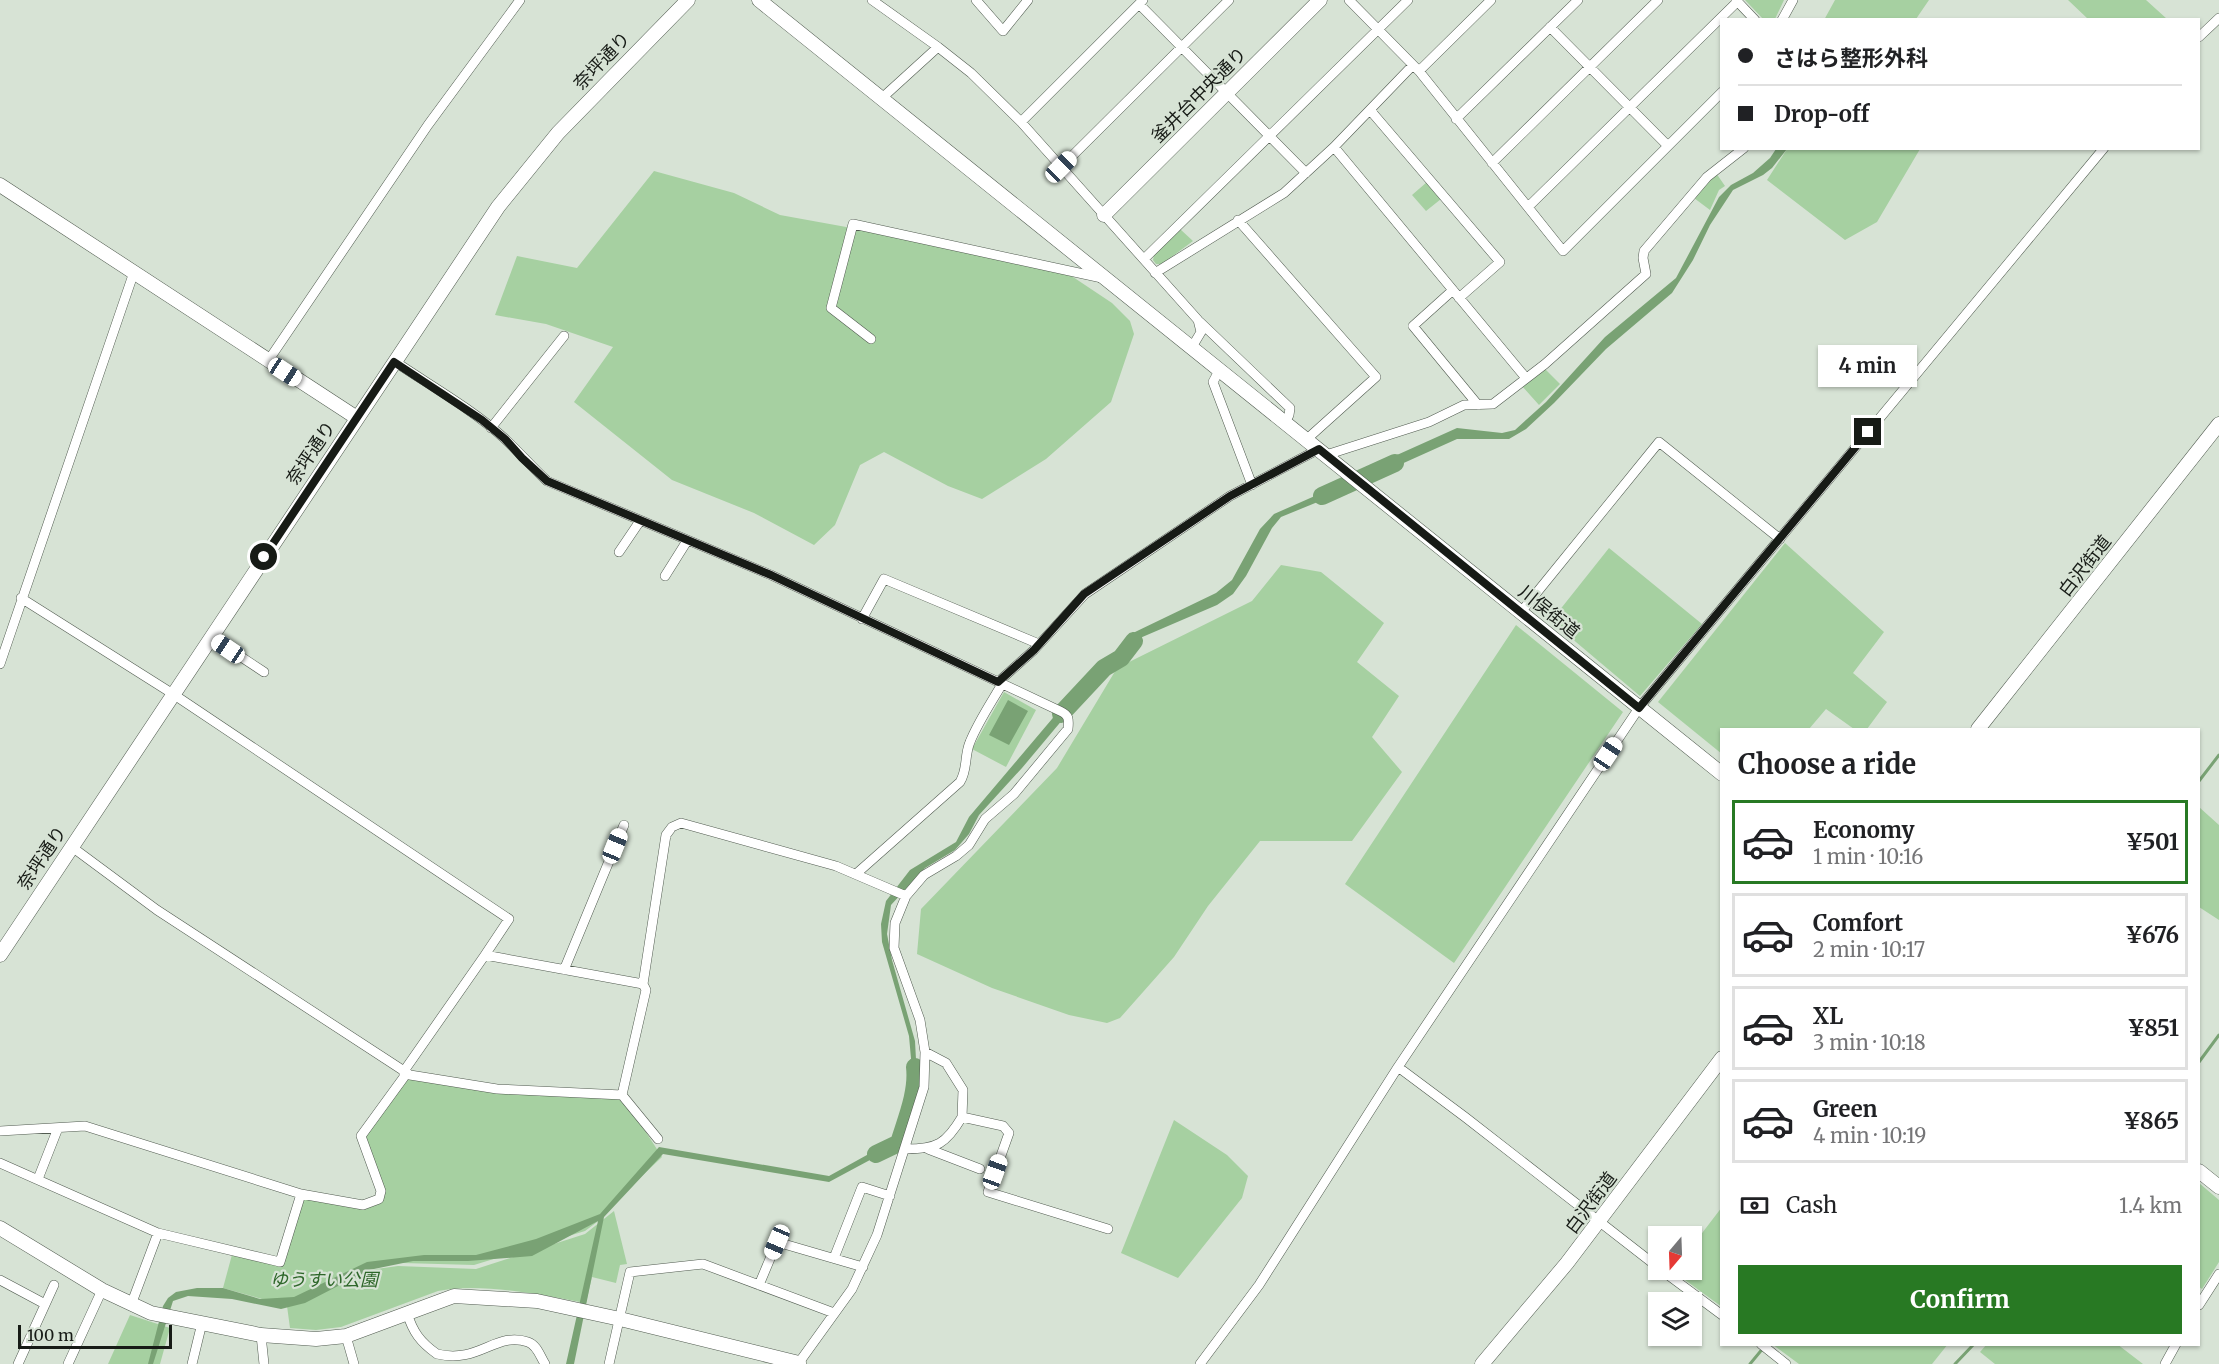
<!DOCTYPE html>
<html lang="en">
<head>
<meta charset="utf-8">
<style>
	body { margin:0; font-family:Merriweather,"Noto Sans JP",serif; background:#f6f6f6; color:#202124; height:100vh; display:flex; flex-direction:column; font-size:22px; white-space:nowrap }
	* { box-sizing:border-box; margin:0 }
	p { font-size:20px; color:#757577 }
	.icon { flex:none; width:33px; height:33px; fill:none; stroke:currentColor; stroke-width:2; stroke-linecap:round; stroke-linejoin:round }
	.map { position:relative; flex:1; overflow:hidden }
	.panel { position:absolute; left:1720px; top:728px; width:480px; height:618px; display:flex; flex-direction:column; background:#fff; border-radius:0px; box-shadow:0 2px 4px #0004 }
	.panel>* { flex:none }
	.hud { position:absolute; left:1720px; top:18px; width:480px; height:132px; border-radius:0px; box-shadow:0 2px 4px #0004; display:grid; align-content:center; height:132px; padding:0 18px; background:#fff }
	.needle { width:39px; rotate:199deg }
	.controls { position:absolute; left:1648px; top:1226px; display:grid; gap:12px }
	.controls a { display:grid; place-items:center; width:54px; height:54px; border-radius:0px; background:#fff; box-shadow:0 2px 4px #0004; font-size:30px }
	.scale { position:absolute; left:18px; bottom:15px; width:154px; box-sizing:border-box; padding-left:6px; border:3px solid #171b16; border-top:0; font-size:16px; line-height:21px; white-space:nowrap; color:#171b16; -webkit-text-stroke:4px #d7e3d5; paint-order:stroke }
	.end { position:absolute; width:27px; height:27px; margin:-14px; border:8px solid #171b16; background:#fff; box-shadow:0 0 0 3px #fff }
	.from { border-radius:50% }
	.bubble { position:absolute; height:42px; border-radius:0px; background:#fff; box-shadow:0 2px 4px #0004; font-size:20px; font-weight:700; line-height:42px; text-align:center }
	.car { position:absolute; width:18px; height:36px; margin:-18px -9px; border-radius:8px; box-shadow:0 0 4px 2px #0007; background:linear-gradient(#fff 24%,#345 0 40%,#fff 0 76%,#345 0 86%,#fff 0) }
	.hud b { display:flex; align-items:center; gap:21px; height:57px; font-size:22px }
	.hud b+b { border-top:2px solid #e0e0e0 }
	.hud i { width:15px; height:15px; background:#202124 }
	ul { padding:0; list-style:none }
	li { display:flex; align-items:center; gap:18px; height:84px; margin:0 12px 9px; padding:0 6px; border:3px solid #e0e0e0; border-radius:0px }
	li div { flex:1 }
	li b { display:block; font-size:22px }
	li em { font-style:normal; font-weight:700 }
	li.active { border-color:#287923 }
	li>.icon { width:54px; height:54px; stroke-width:1.5 }
	h2 { padding:0 18px; font-size:27px; line-height:72px }
	.pay { display:flex; align-items:center; gap:15px; height:66px; padding:0 18px; font-size:22px }
	.pay p { margin-inline-start:auto }
	.cta { display:flex; gap:12px; margin-top:auto; padding:12px 18px }
	.cta a { flex:1; height:69px; border-radius:0px; background:#287923; color:#fff; font-size:24px; font-weight:700; line-height:69px; text-align:center }
	.map>svg:first-child { display:block }
</style>
</head>
<body>
<div class="map">
<svg width="2219" height="1364" viewBox="0 0 2219 1364">
	<rect width="100%" height="100%" fill="#d7e3d5"/>
	<path fill="#a6d0a1" d="M1745,0h39l-9,19 -11,1z
		M1835,0h94l-13,19 -92,1z
		M2068,0h78l21,19h-79z
		M1787,149h133l-43,73 -32,18 -78,-60z
		M654,171l80,22 46,22 160,29 127,29 45,30 18,18 4,13 -23,68 -65,57 -64,40 -34,-13 -64,-34 -24,13 -25,60 -21,20 -60,-32 -82,-33 -98,-78 39,-55 -67,-23 -51,-9 22,-59 60,12z
		M1716,173l9,13 -6,4 -9,20 -16,-12z
		M1427,182l14,17 -15,12 -14,-16z
		M1180,229l13,12 -31,23h-6l-3,-4 1,-5z
		M1544,368l16,16 -21,21 -17,-19z
		M1785,543l99,89 -31,41 34,29 -20,27h-13l-28,-20 -17,20h-87v25l-64,-52z
		M1609,548l93,76 -62,72 -89,-75z
		M1281,565l40,7 63,51 -27,39 42,34 -27,41 30,35 -50,69h-92l-52,65 -34,51 -54,61 -13,5 -38,-8 -77,-27 -75,-34 4,-45 136,-141 60,-100 135,-67z
		M1516,625l107,87 -169,251 -109,-79z
		M1004,692l32,18 -30,57 -34,-18z
		M2199,807l20,18v95l-20,-13z
		M404,1077l93,12 125,6 40,62 -35,33 -26,29 -16,12 -111,34 -107,-3 2,8 29,-4 78,3 109,-35 29,-23 13,53 -7,1 -4,18 -24,-6 -6,26c-42,-8 -106,-21 -148,-12l-97,36 -25,3 -26,-2 -3,-22 -64,-18 10,-37 47,11 21,-68 54,9 24,-4 -18,-63z
		M1174,1120l53,35 21,21 -6,22 -64,80 -57,-25z
		M2199,1183l20,17v62l-17,27 -3,-2z
		M1722,1207v100l-52,-38h22v-31l4,3z
		M130,1315l40,13 -10,36h-52z
		M1772,1344h176l-16,20h-133z
		M1987,1344h130l26,20h-148l-15,-12z"/>
	<path fill="#79a274" d="M1776,149h11l-15,19 -9,7 -30,15 -23,35 -17,35 -21,33 -66,56 -52,54 -28,26 -17,10h-52l-80,36 -9,-7 89,-40 45,5 13,-3 31,-28 59,-65 71,-59 43,-81 12,-12 22,-12 17,-15z
		M1342,484l5,6 -66,27 -9,11 -26,48 -13,18 -16,11 -77,33 -19,24 -6,-6 20,-24 81,-39 16,-13 28,-51 14,-15z
		M1074,693l5,7 -57,68 -43,47 -10,19 -14,16 -30,18 -34,37 -4,29 5,26 23,81 2,37 -21,68 -67,36 -166,-28 -59,63 -30,147h-8l32,-143 -66,35 -64,5h-55l-44,9 -64,33 -24,6 -49,-10 -44,-3 -15,5 -20,63h-5l15,-58 5,-8 8,-6 21,-4h26l37,11 34,-2 73,-35 57,-7h52l60,-16 64,-25 59,-67 170,29 65,-36 19,-59 -4,-45 -27,-94 -1,-18 5,-23 24,-31 46,-28 13,-25z
		M1008,700l20,11 -19,34 -20,-10z"/>
	<g fill="none" stroke-linecap="round" stroke-linejoin="round">
		<path stroke="#79a274" stroke-width="3" d="M2199,781l20,-26
			M2199,1062l20,-27
			M1750,1364l14,-17
			M1955,1364l19,-20"/>
		<path stroke="#79a274" stroke-width="18" d="M1322,496l73,-33
			M1061,714l43,-46 17,-10 13,-17
			M876,1154l23,-11c7,-23 19,-51 16,-76"/>
		<defs>
			<path id="street" d="M872,0l66,47 -56,51
				M976,0l27,31 25,-31
				M1349,0l70,71 144,180 159,-159
				M1736,0l19,20
				M1139,4l167,169
				M1782,20l11,-20
				M1550,27l118,119
				M2199,37l20,-19
				M938,47l33,26 50,49 177,198 3,12 -9,15
				M1419,71l72,-71
				M1370,110l130,152 -41,36
				M1456,119l122,-119
				M1021,122l122,-122
				M1334,147l192,231
				M1492,163l166,-163
				M1061,167l168,-167
				M1528,207l210,-206
				M1238,220l138,157 -69,62
				M1144,259l264,-259
				M1155,273l129,-80 50,-46 79,-82
				M1453,290l-40,36 65,79
				M1200,322l90,86 -1,7 -4,7
				M871,339l-40,-31 22,-84 249,54
				M268,361l160,-236 92,-125
				M394,361c37,25 78,48 110,77 15,14 28,29 43,43l224,94 289,136c9,4 9,8 8,18l-54,65 -29,25 -16,26 -13,11 -32,19 -18,21 -11,27 -1,25 26,72 5,32 -1,35 -47,148 -25,54 -54,75
				M1220,369l-7,13 39,103
				M491,428l73,-92
				M1326,455l103,-33 35,-17 29,-1 52,-40 101,-90 -3,-16 1,-7 63,-74 37,-29
				M619,552l21,-31
				M665,576l22,-35
				M21,598l152,96 336,225 -24,36 158,29
				M1521,612l138,-170 121,97
				M862,619l22,-40 155,65
				M211,637l53,35
				M0,664l134,-392
				M998,682l36,-32 51,-56 145,-98 89,-47
				M72,847l85,63 247,161 81,-116
				M856,874l104,-92c8,-13 4,-26 10,-40 8,-20 21,-39 32,-58
				M564,970l60,-145
				M925,1052l21,11 17,27 -1,27 41,9 6,7 -21,59 120,37
				M622,1095l24,-105 -3,-6 23,-149 6,-8 9,-4 155,43 70,30
				M0,1131l85,-5 216,68 62,11 16,-6 2,-8 -20,-55 43,-59v-6l6,4 87,14 125,6 36,44
				M906,1149c31,0 40,-5 56,-32
				M928,1149l52,20
				M0,1163l158,70 122,29 21,-68
				M38,1179l20,-51
				M834,1258l28,-71 28,9
				M1659,1268l-194,-151 -67,-50 241,-359 465,-560
				M1660,1269l62,46
				M0,1280l45,24
				M759,1285l18,-43 86,25
				M131,1305l27,-72
				M2199,1305l20,-31
				M407,1313c6,19 13,29 30,41 43,10 58,-23 91,-12 9,3 12,14 17,22
				M261,1335l3,29
				M346,1336l8,28
				M1761,1344l25,20
				M18,1364l36,-79
				M68,1364l34,-74
				M192,1364l10,-41
				M609,1364l21,-92 73,-8 131,49
				M1200,1364l59,-79 139,-218
				M2165,1364l11,-20"/>
			<path id="secondary" d="M759,0l963,774
				M0,185l357,233
				M1104,215l216,-215
				M1978,729l241,-305
				M0,955l498,-748 60,-74 130,-133
				M2199,1171l20,16
				M0,1228l102,62 49,23 110,22 55,4 30,-3 108,-40 83,5 83,18 179,44
				M1482,1364l85,-101 155,-205"/>
		</defs>
		<use href="#street" stroke="#515b50" stroke-width="10"/>
		<use href="#secondary" stroke="#515b50" stroke-width="15"/>
		<use href="#street" stroke="#fff" stroke-width="9"/>
		<use href="#secondary" stroke="#fff" stroke-width="14"/>
	</g>
	<g fill="none" stroke-linecap="round" stroke-linejoin="round">
		<path stroke="#171b16" stroke-width="8" d="M264,557l130,-195 88,58 23,19 17,19 25,23 224,94 227,107 36,-32 50,-56 146,-98 89,-47 320,259 229,-276"/>
	</g>
	<g text-anchor="middle" stroke-width="4.5" stroke-linejoin="round" paint-order="stroke">
		<g font-size="18" fill="#171b16" stroke="#d7e3d5">
			<text transform="translate(602 61) rotate(-46)" y="6">奈坪通り</text>
			<text transform="translate(1199 95) rotate(-45)" y="6">釜井台中央通り</text>
			<text transform="translate(311 453) rotate(-56)" y="6">奈坪通り</text>
			<text transform="translate(2085 566) rotate(-52)" y="6">白沢街道</text>
			<text transform="translate(1549 612) rotate(39)" y="6">川俣街道</text>
			<text transform="translate(42 858) rotate(-56)" y="6">奈坪通り</text>
			<text transform="translate(1591 1203) rotate(-53)" y="6">白沢街道</text>
		</g>
		<g font-size="18" font-style="italic" fill="#2e672a" stroke="#d7e3d5">
			<text x="324" y="1286">ゆうすい公園</text>
		</g>
	</g>
</svg>
<div class="controls">
<a><svg class="needle" viewBox="-14 -14 28 28"><path d="M0-13l5 13h-10z" fill="#e53935"/><path d="M0 13l5-13h-10z" fill="#757577"/></svg></a>
<a><svg class="icon" aria-label="layers" viewBox="0 0 24 24"><path d="M12 4l9 5-9 5-9-5zM3 14l9 5 9-5"/></svg></a>
</div>
<div class="scale">100 m</div>
<i class="end from" style="left:264px;top:557px"></i>
<i class="end" style="left:1868px;top:432px"></i>
<div class="bubble" style="left:1818px;top:345px;width:99px">4 min</div>
<i class="car" style="left:1061px;top:167px;rotate:45deg"></i>
<i class="car" style="left:285px;top:372px;rotate:123deg"></i>
<i class="car" style="left:228px;top:649px;rotate:304deg"></i>
<i class="car" style="left:1608px;top:754px;rotate:34deg"></i>
<i class="car" style="left:615px;top:846px;rotate:22deg"></i>
<i class="car" style="left:995px;top:1172px;rotate:20deg"></i>
<i class="car" style="left:777px;top:1242px;rotate:203deg"></i>
<div class="hud">
<b><i class="from"></i>さはら整形外科</b>
<b><i></i>Drop-off</b>
</div>
<section class="panel">
<h2>Choose a ride</h2>
<ul>
<li class="active"><svg class="icon" aria-label="car" viewBox="0 0 24 24"><path d="M5 17H2v-5l4-1 3-4h7l3 4 3 1v5h-3M9 17h6M6 11h13"/><circle cx="7" cy="17" r="2"/><circle cx="17" cy="17" r="2"/></svg><div><b>Economy</b><p>1 min · 10:16</p></div><em>¥501</em></li>
<li><svg class="icon" aria-label="car" viewBox="0 0 24 24"><path d="M5 17H2v-5l4-1 3-4h7l3 4 3 1v5h-3M9 17h6M6 11h13"/><circle cx="7" cy="17" r="2"/><circle cx="17" cy="17" r="2"/></svg><div><b>Comfort</b><p>2 min · 10:17</p></div><em>¥676</em></li>
<li><svg class="icon" aria-label="car" viewBox="0 0 24 24"><path d="M5 17H2v-5l4-1 3-4h7l3 4 3 1v5h-3M9 17h6M6 11h13"/><circle cx="7" cy="17" r="2"/><circle cx="17" cy="17" r="2"/></svg><div><b>XL</b><p>3 min · 10:18</p></div><em>¥851</em></li>
<li><svg class="icon" aria-label="car" viewBox="0 0 24 24"><path d="M5 17H2v-5l4-1 3-4h7l3 4 3 1v5h-3M9 17h6M6 11h13"/><circle cx="7" cy="17" r="2"/><circle cx="17" cy="17" r="2"/></svg><div><b>Green</b><p>4 min · 10:19</p></div><em>¥865</em></li>
</ul>
<div class="pay"><svg class="icon" aria-label="cash" viewBox="0 0 24 24"><path d="M3 7h18v10H3z"/><circle cx="12" cy="12" r="2"/></svg>Cash<p>1.4 km</p></div>
<div class="cta"><a>Confirm</a></div>
</section>
</div>
</body>
</html>
